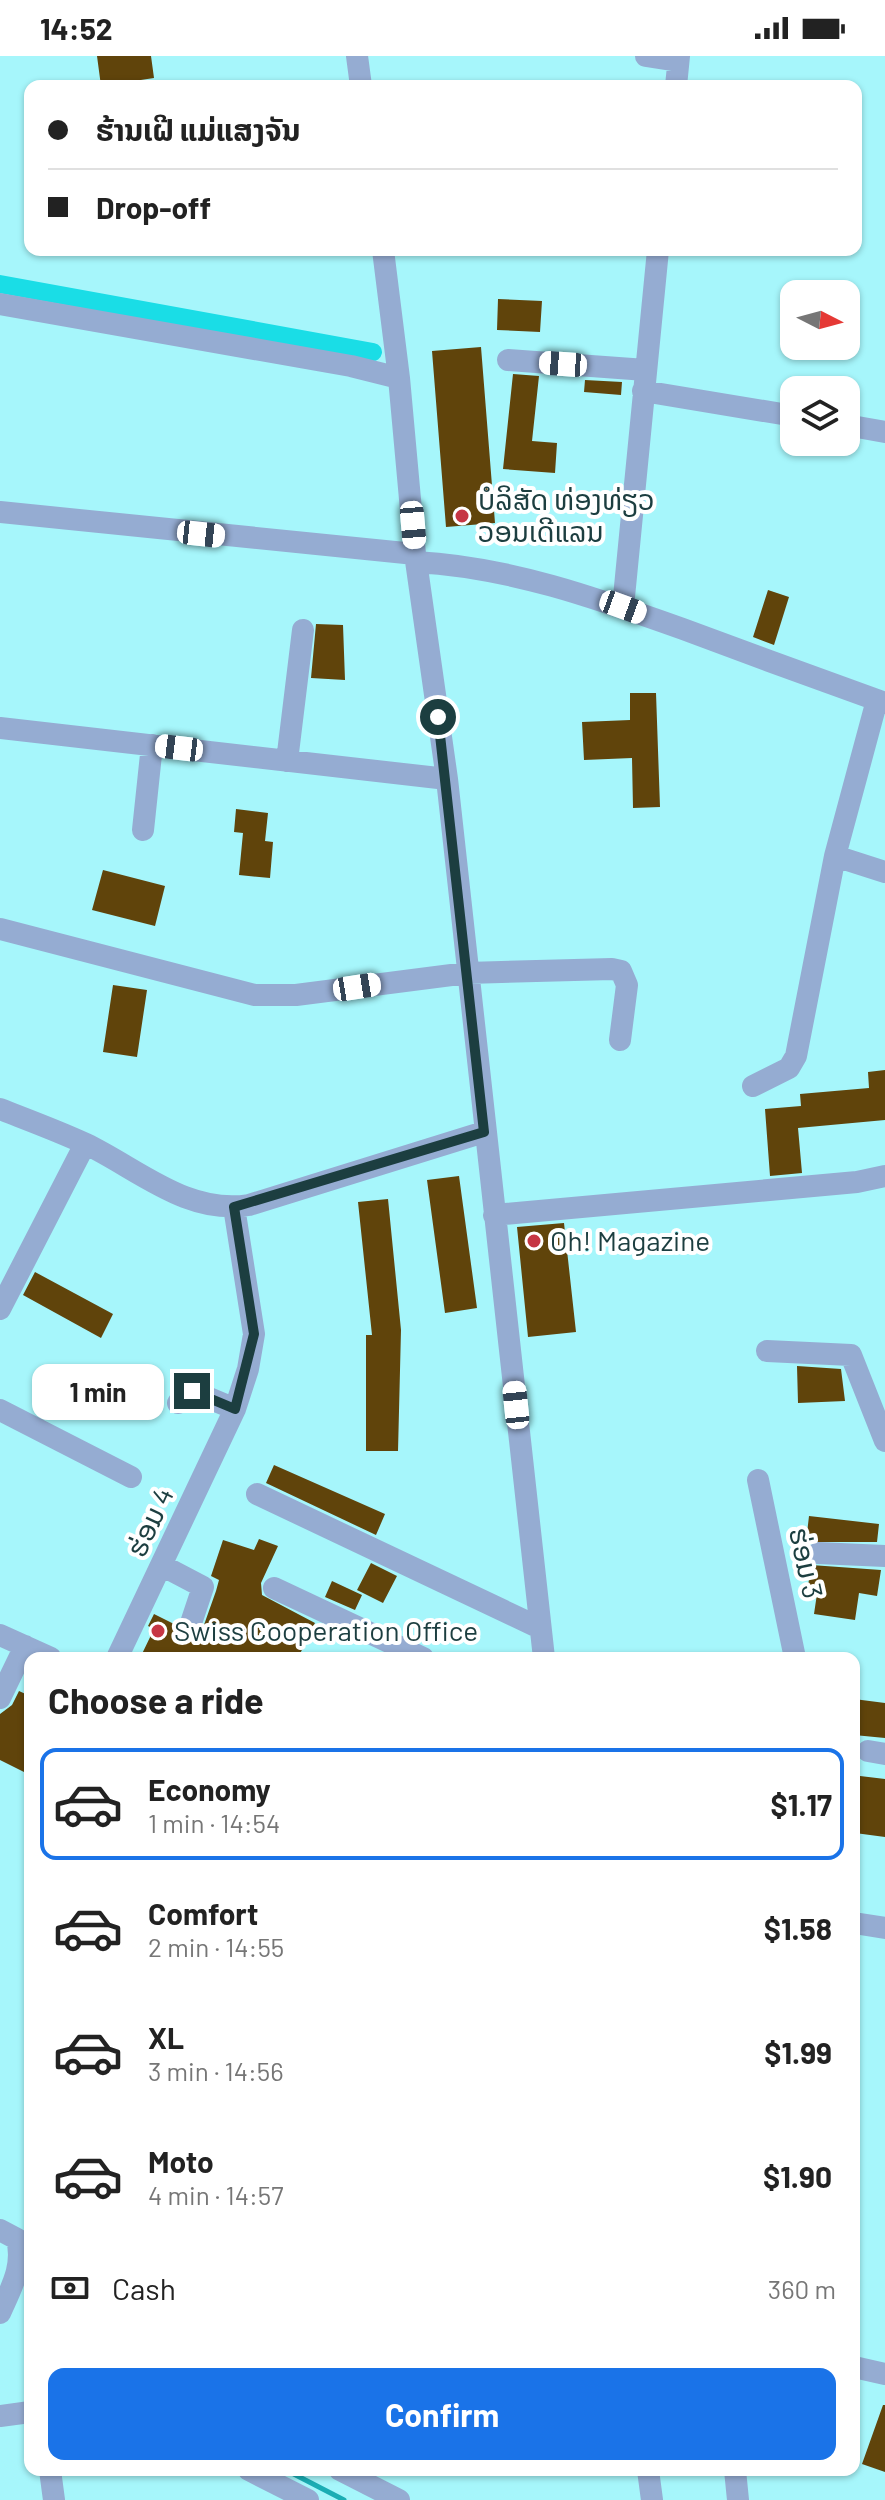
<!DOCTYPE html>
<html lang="en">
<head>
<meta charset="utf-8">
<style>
	body { margin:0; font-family:Barlow,"Noto Sans Lao",sans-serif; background:#f2f2f2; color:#222; height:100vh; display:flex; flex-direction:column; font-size:30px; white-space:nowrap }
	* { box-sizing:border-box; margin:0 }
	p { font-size:26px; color:#767676 }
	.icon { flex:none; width:44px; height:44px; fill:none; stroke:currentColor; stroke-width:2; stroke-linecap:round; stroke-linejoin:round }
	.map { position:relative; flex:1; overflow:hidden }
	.details { position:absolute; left:24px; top:1596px; width:836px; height:824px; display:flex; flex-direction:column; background:#fff; border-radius:16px; box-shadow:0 2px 6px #0004 }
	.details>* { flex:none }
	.hud { position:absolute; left:24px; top:24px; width:838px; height:176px; border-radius:16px; box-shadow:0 2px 6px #0004; display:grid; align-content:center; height:176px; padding:0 24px; background:#fff }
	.needle { width:52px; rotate:96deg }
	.tools { position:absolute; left:780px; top:224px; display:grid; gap:16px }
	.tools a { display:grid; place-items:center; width:80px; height:80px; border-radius:16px; background:#fff; box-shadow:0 2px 6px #0004; font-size:40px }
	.end { position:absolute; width:36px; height:36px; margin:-18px; border:10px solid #1c3e40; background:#fff; box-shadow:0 0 0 4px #fff }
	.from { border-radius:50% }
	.bubble { position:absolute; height:56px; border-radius:16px; background:#fff; box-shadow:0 2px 6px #0004; font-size:26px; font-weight:700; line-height:56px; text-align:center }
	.car { position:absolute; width:24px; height:48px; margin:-24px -12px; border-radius:10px; box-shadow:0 0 6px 2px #0007; background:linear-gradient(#fff 24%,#345 0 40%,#fff 0 76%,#345 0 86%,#fff 0) }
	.hud b { display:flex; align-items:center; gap:28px; height:76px; font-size:30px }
	.hud b+b { border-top:2px solid #e0e0e0 }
	.hud i { width:20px; height:20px; background:#222 }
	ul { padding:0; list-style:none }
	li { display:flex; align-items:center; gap:24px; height:112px; margin:0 16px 12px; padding:0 8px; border:4px solid transparent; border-radius:16px }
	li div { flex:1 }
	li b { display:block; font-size:30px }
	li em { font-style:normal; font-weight:700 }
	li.on { border-color:#1a73e8 }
	li>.icon { width:72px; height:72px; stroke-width:1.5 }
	h2 { padding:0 24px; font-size:36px; line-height:96px }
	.pay { display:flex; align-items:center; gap:20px; height:88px; padding:0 24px; font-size:30px }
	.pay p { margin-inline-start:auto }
	.cta { display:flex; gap:16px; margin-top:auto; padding:16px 24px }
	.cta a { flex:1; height:92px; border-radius:16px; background:#1a73e8; color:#fff; font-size:32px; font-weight:700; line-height:92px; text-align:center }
	.status { display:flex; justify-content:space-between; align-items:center; height:56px; padding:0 40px; background:#fff; direction:ltr }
	.status svg { height:22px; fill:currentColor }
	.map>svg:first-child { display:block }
</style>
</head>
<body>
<div class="status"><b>14:52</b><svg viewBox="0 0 49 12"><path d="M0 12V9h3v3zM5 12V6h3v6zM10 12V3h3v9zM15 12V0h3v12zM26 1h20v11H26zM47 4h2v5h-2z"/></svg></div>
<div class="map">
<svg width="885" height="2444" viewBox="0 0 885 2444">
	<rect width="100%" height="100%" fill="#a6f6fb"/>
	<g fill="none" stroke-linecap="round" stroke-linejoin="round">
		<path stroke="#1badb4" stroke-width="5" d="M286,2414l58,30"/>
		<path stroke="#1adde6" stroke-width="18" d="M0,228l373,68"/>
	</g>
	<path fill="#60440b" d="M97,0h54l3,22 -53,8z
		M498,243l44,2 -2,31 -43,-2z
		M481,291l14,176 -49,4 -14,-176z
		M513,318l26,2 -7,65 25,2 -2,30 -52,-4z
		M585,324l37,2 -1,13 -37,-3z
		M768,534l21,7 -15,48 -21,-8z
		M316,568l27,1 2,55 -34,-2z
		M630,637h26l4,114 -27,1 -1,-50 -48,2 -2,-38 48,-2z
		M236,753l32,4 -3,28 8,1 -3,36 -31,-3 4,-42 -9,-1z
		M103,814l62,16 -10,40 -63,-16z
		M113,929l34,5 -10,67 -34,-5z
		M885,1014v50l-87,8 4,45 -32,3 -5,-67 36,-3 -1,-12 69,-6 -1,-16z
		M459,1120l18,132 -32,5 -18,-133z
		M388,1143l13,131 -3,121h-32v-116h6l-14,-133z
		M564,1167l12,109 -48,5 -11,-110z
		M35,1216l78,42 -12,24 -78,-43z
		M797,1310l44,3 4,32 -47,2z
		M274,1409l111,49 -9,21 -110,-52z
		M809,1460l70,8 -2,18h-71z
		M259,1483l19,7 -17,37 1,12 53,28 -17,35h-158l14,-29 -6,-3 6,-12 22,11v8l8,9 15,-3 17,-48 3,-11 -8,-4 12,-36 31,10z
		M371,1507l26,13 -14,27 -26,-13z
		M811,1509l70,5 -4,26 -18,-3 -4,27 -41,-6 4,-27 -10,-1z
		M332,1525l30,14 -7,15 -30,-13z
		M19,1635l11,5v79l-30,-15v-46l12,-9z
		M854,1643l31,4v35l-31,-3z
		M860,1720l25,3v58l-30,-4z
		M883,2349h2v67l-23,-8z"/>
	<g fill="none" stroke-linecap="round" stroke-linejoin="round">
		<path stroke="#95acd2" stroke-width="22" d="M357,0l4,30
			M646,0l32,5
			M676,30l3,-30
			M383,194l16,128 16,176 32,225 97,879
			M0,248l351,62 48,12
			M508,304l138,10
			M643,335l151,25
			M846,369l39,7
			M0,456l415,42
			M416,506c93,5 180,36 267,67 67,25 135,50 202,74
			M623,551l35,-357
			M0,672l447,51
			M287,705l16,-131
			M143,774l9,-85
			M835,800l50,16
			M0,873l255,66h41l171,-22 145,-4 9,2 6,14 -7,55
			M753,1030l36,-18 7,-12 39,-200 42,-156
			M0,1053c28,11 58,22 86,35 52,25 101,71 163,61l235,-73
			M494,1159l363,-33 28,-6
			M0,1253l85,-165
			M767,1295l84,4 34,86
			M178,1347l7,-10 7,-2 43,18
			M0,1354l131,67
			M758,1424l37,178
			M257,1438l283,134
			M818,1497l67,3
			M163,1510l40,21 -14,42
			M274,1532l149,70
			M0,1579l51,23
			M117,1602l118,-249 13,-40 6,-35 -20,-127
			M0,1642l25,-52
			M868,1695l17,3
			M854,1867l31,5
			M0,2174l17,9c7,28 -6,49 -17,74
			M854,2311l31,7
			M0,2360l30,-4
			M50,2414l4,30
			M249,2414l59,30
			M340,2414l59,30
			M648,2414l4,30
			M735,2414l3,30"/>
	</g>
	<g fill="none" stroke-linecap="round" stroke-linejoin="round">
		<path stroke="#1c3e40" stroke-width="10" d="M192,1335l43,18 19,-75 -20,-127 250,-75 -46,-415"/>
	</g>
	<g fill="#c63644" stroke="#fff" stroke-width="3">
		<circle cx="462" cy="460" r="8"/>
		<circle cx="534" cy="1185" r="8"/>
		<circle cx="158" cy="1575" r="8"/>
	</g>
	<g text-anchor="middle" stroke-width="8" stroke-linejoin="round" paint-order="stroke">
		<g font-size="28" fill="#1c3e40" stroke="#fff" text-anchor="start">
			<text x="478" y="454">ບໍລິສັດ ທ່ອງທ່ຽວ<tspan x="478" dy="32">ວອນເດີແລນ</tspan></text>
			<text x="550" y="1195">Oh! Magazine</text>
			<text x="174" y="1585">Swiss Cooperation Office</text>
		</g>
		<g font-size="28" fill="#1c3e40" stroke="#fff">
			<text transform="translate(150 1466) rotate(-65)" y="10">ຮ່ອມ 4</text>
			<text transform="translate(806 1507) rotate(78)" y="10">ຮ່ອມ 3</text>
		</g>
	</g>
</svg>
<div class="tools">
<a><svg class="needle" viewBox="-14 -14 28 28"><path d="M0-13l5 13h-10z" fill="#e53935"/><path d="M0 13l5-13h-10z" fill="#767676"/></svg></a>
<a><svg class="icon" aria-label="layers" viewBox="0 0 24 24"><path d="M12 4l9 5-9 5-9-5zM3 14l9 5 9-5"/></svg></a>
</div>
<i class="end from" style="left:438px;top:661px"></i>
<i class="end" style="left:192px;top:1335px"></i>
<div class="bubble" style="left:32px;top:1308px;width:132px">1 min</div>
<i class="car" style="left:563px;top:308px;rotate:274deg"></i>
<i class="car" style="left:413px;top:469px;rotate:175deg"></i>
<i class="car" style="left:201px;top:478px;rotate:96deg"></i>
<i class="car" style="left:623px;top:551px;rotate:110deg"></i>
<i class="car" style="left:179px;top:692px;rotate:277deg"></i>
<i class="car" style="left:357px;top:931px;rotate:81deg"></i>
<i class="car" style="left:516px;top:1349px;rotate:354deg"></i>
<div class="hud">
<b><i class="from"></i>ຮ້ານເຝີ ແມ່ແສງຈັນ</b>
<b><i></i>Drop-off</b>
</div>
<section class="details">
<h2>Choose a ride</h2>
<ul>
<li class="on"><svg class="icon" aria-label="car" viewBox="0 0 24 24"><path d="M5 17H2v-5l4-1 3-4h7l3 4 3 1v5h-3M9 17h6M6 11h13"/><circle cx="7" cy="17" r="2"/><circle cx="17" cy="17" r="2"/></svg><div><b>Economy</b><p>1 min · 14:54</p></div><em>$1.17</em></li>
<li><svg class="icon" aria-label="car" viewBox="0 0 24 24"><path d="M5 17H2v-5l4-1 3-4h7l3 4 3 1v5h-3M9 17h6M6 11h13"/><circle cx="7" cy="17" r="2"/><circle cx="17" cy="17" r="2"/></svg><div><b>Comfort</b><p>2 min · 14:55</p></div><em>$1.58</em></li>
<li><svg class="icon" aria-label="car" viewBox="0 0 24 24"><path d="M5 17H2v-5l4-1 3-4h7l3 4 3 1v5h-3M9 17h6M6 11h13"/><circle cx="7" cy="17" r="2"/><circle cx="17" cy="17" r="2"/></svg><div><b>XL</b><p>3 min · 14:56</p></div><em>$1.99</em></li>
<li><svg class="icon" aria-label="car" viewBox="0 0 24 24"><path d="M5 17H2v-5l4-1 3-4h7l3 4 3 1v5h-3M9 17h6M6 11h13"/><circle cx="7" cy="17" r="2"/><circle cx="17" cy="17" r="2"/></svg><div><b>Moto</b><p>4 min · 14:57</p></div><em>$1.90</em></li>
</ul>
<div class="pay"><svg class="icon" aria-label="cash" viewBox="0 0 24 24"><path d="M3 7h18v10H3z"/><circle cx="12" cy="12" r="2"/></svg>Cash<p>360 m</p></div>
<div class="cta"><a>Confirm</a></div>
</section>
</div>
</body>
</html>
